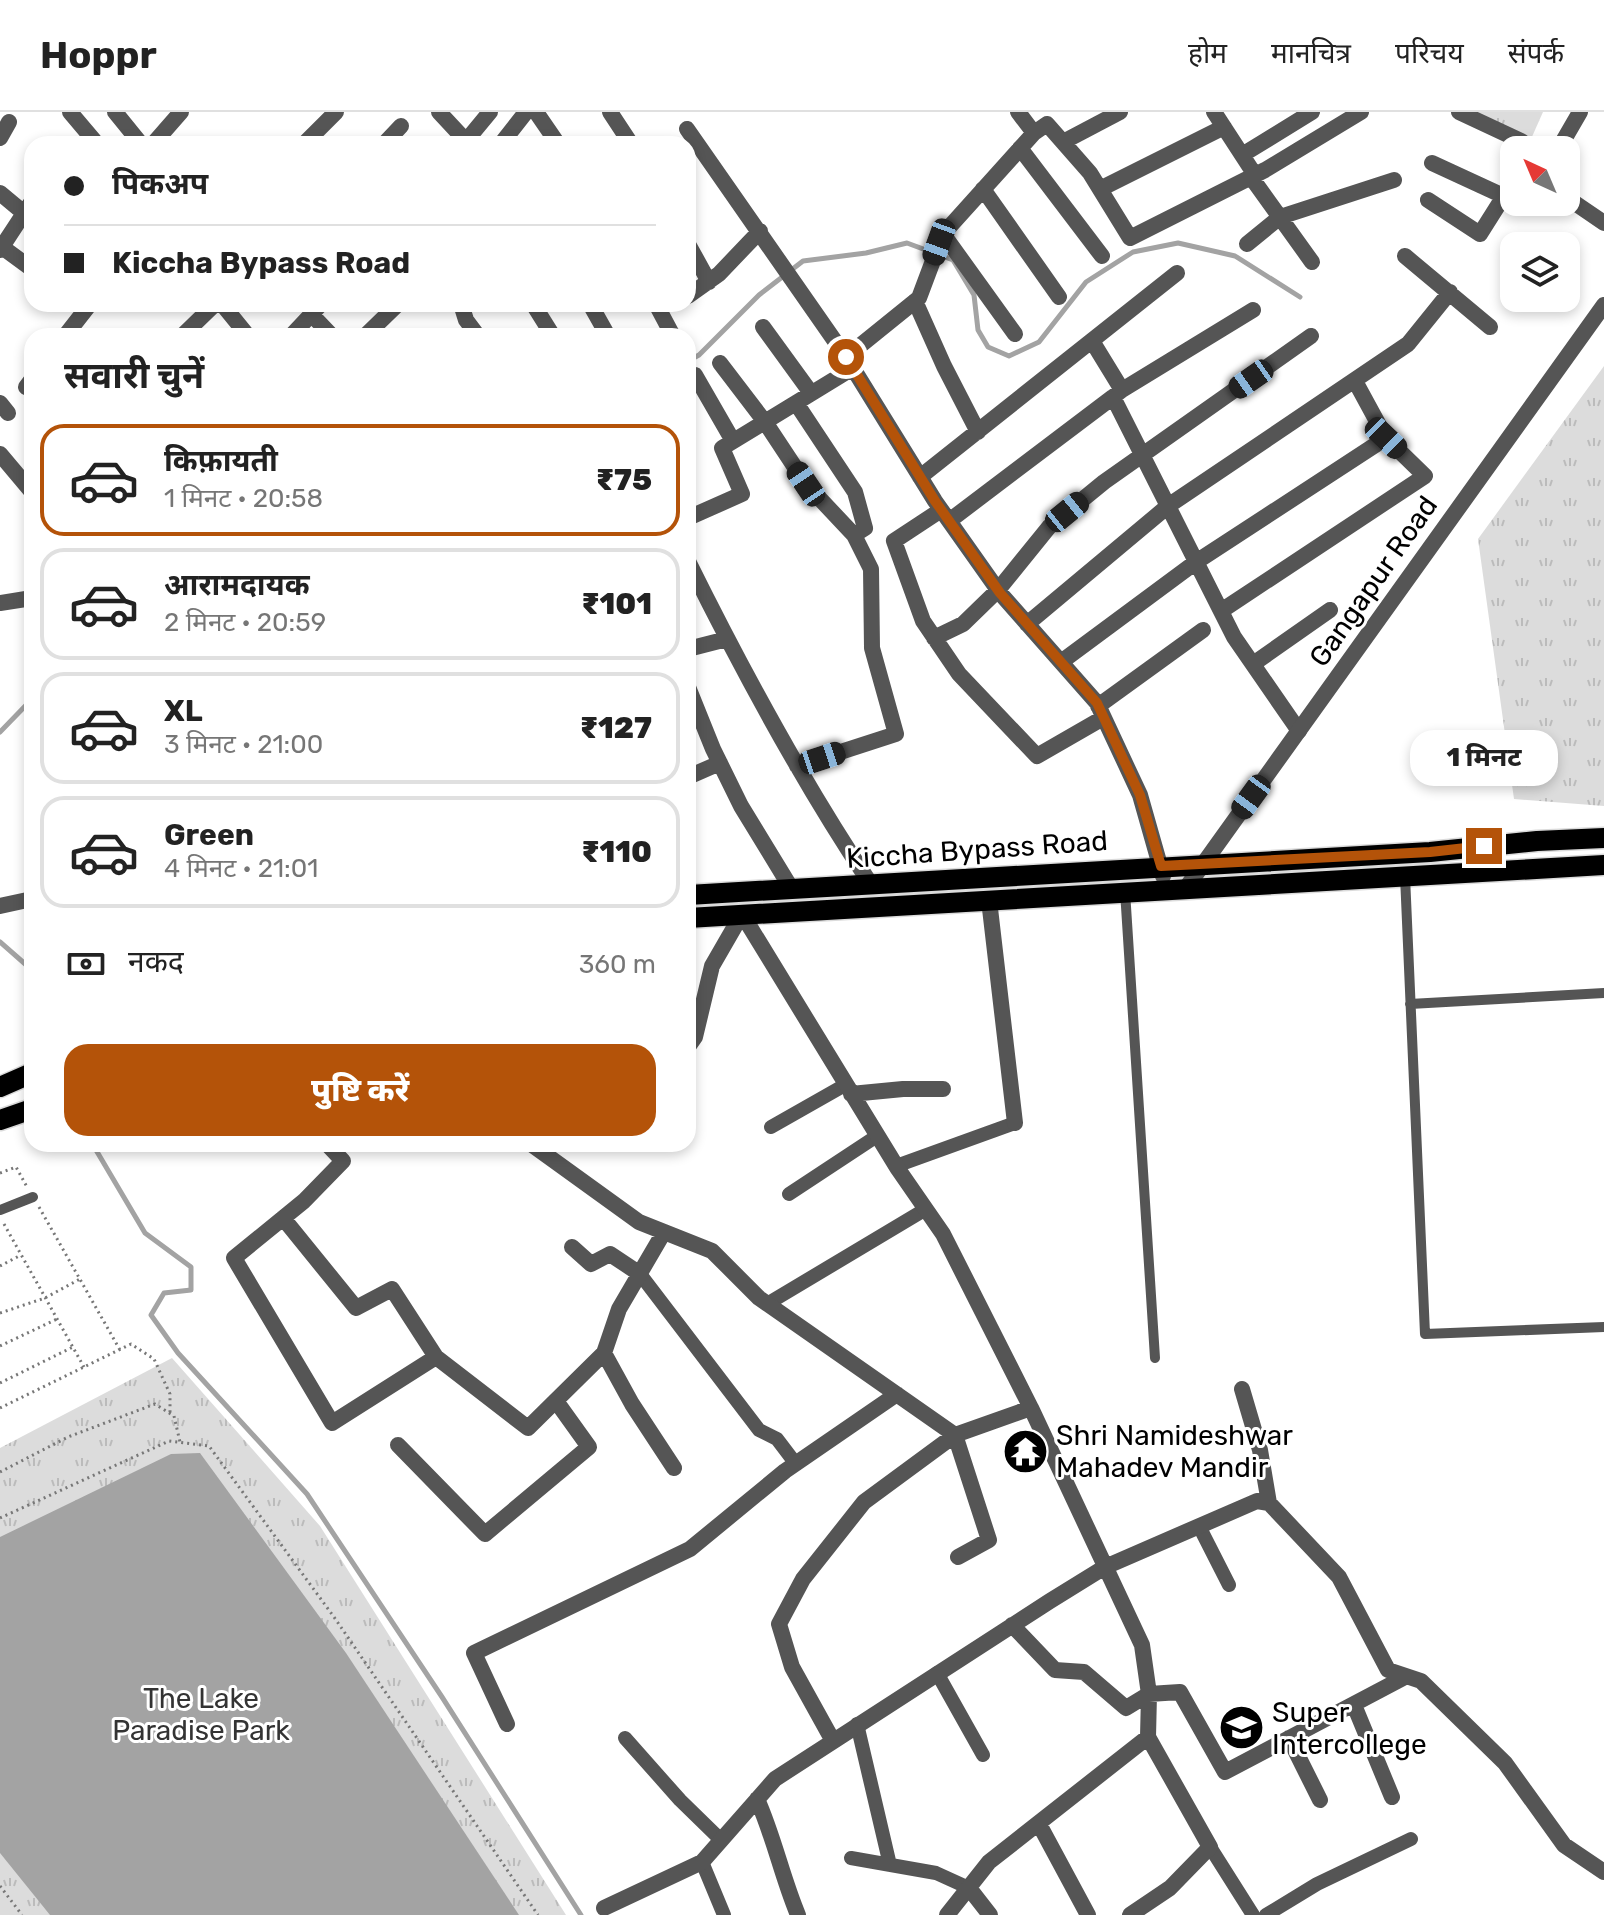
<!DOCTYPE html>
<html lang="hi">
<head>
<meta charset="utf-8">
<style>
	body { margin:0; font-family:Rubik,"Noto Sans Devanagari",sans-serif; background:#f2f2f2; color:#222; height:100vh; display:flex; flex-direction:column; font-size:30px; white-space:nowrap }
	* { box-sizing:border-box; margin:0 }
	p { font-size:26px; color:#767676 }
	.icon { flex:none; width:44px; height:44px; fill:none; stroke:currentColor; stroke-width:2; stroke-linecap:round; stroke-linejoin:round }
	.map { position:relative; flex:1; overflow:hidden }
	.drawer { position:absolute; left:24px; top:216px; width:672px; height:824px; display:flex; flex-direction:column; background:#fff; border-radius:24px; box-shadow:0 4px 12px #0003 }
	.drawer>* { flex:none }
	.guide { position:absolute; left:24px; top:24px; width:672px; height:176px; border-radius:24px; box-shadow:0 4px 12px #0003; display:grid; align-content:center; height:176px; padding:0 40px; background:#fff }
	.needle { width:52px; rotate:316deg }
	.buttons { position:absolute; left:1500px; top:24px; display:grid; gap:16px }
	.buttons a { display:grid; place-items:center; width:80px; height:80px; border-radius:16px; background:#fff; box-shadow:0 4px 12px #0003; font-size:40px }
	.end { position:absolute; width:36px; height:36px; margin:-18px; border:10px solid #b45309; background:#fff; box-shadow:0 0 0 4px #fff }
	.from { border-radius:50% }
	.bubble { position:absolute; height:56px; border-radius:24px; background:#fff; box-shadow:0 4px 12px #0003; font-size:26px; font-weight:800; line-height:56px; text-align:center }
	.car { position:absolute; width:24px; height:48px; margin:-24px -12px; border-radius:10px; box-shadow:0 0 6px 2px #0007; background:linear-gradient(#222 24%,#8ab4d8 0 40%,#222 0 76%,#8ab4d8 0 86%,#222 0) }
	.guide b { display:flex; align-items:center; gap:28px; height:76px; font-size:30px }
	.guide b+b { border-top:2px solid #e0e0e0 }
	.guide i { width:20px; height:20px; background:#222 }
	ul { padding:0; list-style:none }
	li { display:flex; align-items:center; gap:24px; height:112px; margin:0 16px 12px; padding:0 24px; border:4px solid #e0e0e0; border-radius:24px }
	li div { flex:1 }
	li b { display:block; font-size:30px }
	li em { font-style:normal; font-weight:800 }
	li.on { border-color:#b45309 }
	li>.icon { width:72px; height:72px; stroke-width:1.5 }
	h2 { padding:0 40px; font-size:36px; line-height:96px }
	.pay { display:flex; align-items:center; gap:20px; height:88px; padding:0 40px; font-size:30px }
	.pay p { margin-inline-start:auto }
	.action { display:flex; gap:16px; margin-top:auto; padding:16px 40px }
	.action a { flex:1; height:92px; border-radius:24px; background:#b45309; color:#fff; font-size:32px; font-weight:800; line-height:92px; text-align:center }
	header { display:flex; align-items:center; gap:48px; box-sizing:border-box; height:112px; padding:0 40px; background:#fff; border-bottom:2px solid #e0e0e0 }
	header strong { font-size:38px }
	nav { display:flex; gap:44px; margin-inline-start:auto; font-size:28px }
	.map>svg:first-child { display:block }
</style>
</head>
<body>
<header>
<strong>Hoppr</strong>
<nav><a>होम</a><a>मानचित्र</a><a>परिचय</a><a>संपर्क</a></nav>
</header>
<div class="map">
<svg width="1604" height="1803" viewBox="0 0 1604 1803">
	<defs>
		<pattern id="grass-tufts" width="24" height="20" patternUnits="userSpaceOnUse" patternTransform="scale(2)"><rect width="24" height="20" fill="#dcdcdc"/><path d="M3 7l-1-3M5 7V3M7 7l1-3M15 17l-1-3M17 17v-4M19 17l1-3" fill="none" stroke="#bbb"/></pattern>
		<pattern id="building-back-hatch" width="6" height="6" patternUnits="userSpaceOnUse" patternTransform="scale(2)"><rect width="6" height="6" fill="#c4c4c4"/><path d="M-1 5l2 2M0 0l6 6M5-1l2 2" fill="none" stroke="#a7a7a7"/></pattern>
	</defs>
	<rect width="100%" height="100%" fill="#fff"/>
	<path fill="url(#grass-tufts)" d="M1478,0h65l-12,27z
		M1604,254v440l-90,-7 -36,-260z
		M172,1246l148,168 246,389h-566v-467z"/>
	<path fill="#a3a3a3" d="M200,1341l146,200 173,262h-469l-50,-62v-316l171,-83z"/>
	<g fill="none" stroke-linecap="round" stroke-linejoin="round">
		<path stroke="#a3a3a3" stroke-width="5" d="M688,249l11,-6 60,-60 44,-34 63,-8 41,-10 46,17 21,35 4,35 10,17 21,9 30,-14 47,-60 47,-30 45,-9 57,13 65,41
			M0,620l32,-33
			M0,830l32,28
			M97,1032l-1,6 49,83 46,34v23l-27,3 -13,22 27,38 129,141 135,203 139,218"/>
	</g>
	<path fill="url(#building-back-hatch)" d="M1031,1326l8,18 -18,8 -9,-17z"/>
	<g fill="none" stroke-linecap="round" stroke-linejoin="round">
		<defs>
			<path id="primary" d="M688,783l742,-43 107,-11 67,-3
				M688,806l916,-53
				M0,975l32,-14
				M0,1008l32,-11"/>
		</defs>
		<use href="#primary" stroke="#dbdbdb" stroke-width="23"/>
		<path stroke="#777" stroke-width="3" stroke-dasharray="2 4" stroke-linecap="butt" d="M0,1061l16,-6 11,20
			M39,1095l81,143
			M4,1112l80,143
			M0,1154l21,-11
			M0,1201l45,-15 35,-19
			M0,1234l57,-27
			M0,1271l73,-36
			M0,1296l131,-64 23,15 16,35v20
			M0,1360l68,-35 87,-33 19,12 6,26
			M0,1406l169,-77 40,5 125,171 204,298
			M0,1774l22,29"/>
		<path stroke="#555" stroke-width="10" d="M1405,764l20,458 179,-7
			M1125,779l30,467
			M1410,892l194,-11
			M0,1098l33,-13"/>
		<path stroke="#555" stroke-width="14" d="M771,1015l74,-42
			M896,1054l119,-43
			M789,1082l88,-58
			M640,1162l119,156 18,9 19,25
			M767,1192l159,-95
			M1199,1414l30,59
			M937,1561l46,82
			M857,1612l33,141
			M625,1626l55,62 41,40
			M1210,1735l43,68
			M851,1746l85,15 33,15
			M702,1750l22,53
			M1266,1803l51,-31 94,-45"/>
		<path stroke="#555" stroke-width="16" d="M70,0l27,32
			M115,0l26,32
			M439,0l27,29 24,-29
			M536,0l22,32
			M610,0l21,32
			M1018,0l16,21
			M1214,0l41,63
			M1459,0l62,29 12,9
			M687,17l159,228 89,144 65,92 97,110 43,92 23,81
			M0,26l9,-16
			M1063,30l57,-30
			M153,32l28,-32
			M304,32l32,-32
			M384,32l17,-18
			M501,32l25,-32
			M1020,36l82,108
			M1558,38l22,-38
			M1242,43l70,-43
			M1432,51l78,36
			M1251,65l61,85
			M983,77l76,108
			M1100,77l124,-62
			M0,81l24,20
			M1566,85l38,26
			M1428,88l52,34 24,-38
			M943,122l72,100
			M688,132l21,38
			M1247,132l33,-27 114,-37
			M2,135l30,22
			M0,138l32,-49
			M1405,144l85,71
			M688,184l31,-22 41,-43
			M915,189l29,65 34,66
			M222,192l26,32
			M461,192l5,16 12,16
			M533,192l20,32
			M590,192l18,32
			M656,192l17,32
			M311,202l21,22
			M763,215l48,66
			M65,224l25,-32
			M182,224l33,-32
			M291,224l30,-32
			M365,224l33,-32
			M1092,229l30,49 -9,7 121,240 65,94
			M846,245l73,-59 24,-64 91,-101 13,-9 43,49 40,65 135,-68 96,-58
			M720,251l45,59 41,62 48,51 17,34 1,79 24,86 -99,32
			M695,263l38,66
			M26,275l6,-8
			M1122,278l131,-80
			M0,291l8,10
			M796,291l59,89 10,36 -11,7
			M0,342l32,38
			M920,365l257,-204
			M941,398l-47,31 29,80 36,53 78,82 66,-38
			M688,406l54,-24 -20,-46 131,-80
			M949,409l164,-124
			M688,449c55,111 113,219 182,322
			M0,491l32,-5
			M1221,499l204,-135 -39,-38 -31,-57
			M1027,512l141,-118 240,-162 42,-52
			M934,526l29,-14 35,-34 51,-63 55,-45 207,-146
			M688,537l39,-10
			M1061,550l135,-100 190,-124
			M1253,552l77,-54
			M688,575l25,62 28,57 50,82
			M1098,594l105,-76
			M688,665l32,-14
			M989,788l26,223
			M0,794l32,-7
			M688,935l7,-10 17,-71 30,-52 156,255 45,65 88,174 111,237 7,49 -1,43 -159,125 -42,53
			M851,982l52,-5h40
			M327,1032l16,17 -39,40 -70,57 98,165 104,-66 92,71 76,-75 15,-44 45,-77
			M531,1032l108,78 73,29 47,47 196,137 76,-27
			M283,1106l73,90 36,-19 44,68
			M572,1135l19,17 19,-10 30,20
			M604,1241l28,51 42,64
			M1242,1277l18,61 9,53
			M398,1333l87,89 104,-87 -33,-46
			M1012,1513l43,45 29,2 42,36 23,-14 31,-2 45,80 180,-95
			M1354,1593l38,92
			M507,1612l-33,-71 216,-104 95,-78 112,-77
			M1289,1626l31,62
			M833,1629l-41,-74 -13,-43 24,-45 61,-77 91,-67 34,105 -31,17
			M757,1687c17,38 25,78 41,116
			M1039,1712l49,91
			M969,1776l21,27
			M604,1796l98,-46 73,-83 275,-178 55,-34 152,-66 12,2 70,74 49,93 33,11 84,82 59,82 40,27
			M1130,1803l40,-27 40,-41 -62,-110"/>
		<path stroke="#555" stroke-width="16" d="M1186,776l418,-583"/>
		<use href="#primary" stroke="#000" stroke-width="20"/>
	</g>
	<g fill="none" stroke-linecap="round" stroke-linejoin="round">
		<path stroke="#b45309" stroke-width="10" d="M846,245l89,144 65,92 97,110 43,92 21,71 269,-14 54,-6"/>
	</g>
	<defs>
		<symbol id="temple-disc" viewBox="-11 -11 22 22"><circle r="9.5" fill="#000" stroke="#fff"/><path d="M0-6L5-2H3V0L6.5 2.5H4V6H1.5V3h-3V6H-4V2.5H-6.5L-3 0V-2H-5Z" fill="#fff"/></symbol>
		<symbol id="school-disc" viewBox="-11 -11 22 22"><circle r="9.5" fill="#000" stroke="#fff"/><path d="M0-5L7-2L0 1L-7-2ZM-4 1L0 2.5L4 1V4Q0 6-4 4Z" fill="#fff"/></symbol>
	</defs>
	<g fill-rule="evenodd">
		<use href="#temple-disc" x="1000" y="1314" width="51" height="51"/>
		<use href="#school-disc" x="1216" y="1590" width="51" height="51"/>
	</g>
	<g text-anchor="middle" stroke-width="6" stroke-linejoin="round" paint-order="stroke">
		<g font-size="28" fill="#000" stroke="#fff">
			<text transform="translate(1373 469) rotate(-55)" y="10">Gangapur Road</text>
			<text transform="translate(977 737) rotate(-4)" y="10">Kiccha Bypass Road</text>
		</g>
		<g font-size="28" fill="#000" stroke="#fff" text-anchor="start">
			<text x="1056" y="1333">Shri Namideshwar<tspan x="1056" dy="32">Mahadev Mandir</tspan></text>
			<text x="1272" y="1610">Super<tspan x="1272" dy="32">Intercollege</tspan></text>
		</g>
		<g font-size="28" fill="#333" stroke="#fff">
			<text x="201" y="1596">The Lake<tspan x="201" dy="32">Paradise Park</tspan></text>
		</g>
	</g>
</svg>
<div class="buttons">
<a><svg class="needle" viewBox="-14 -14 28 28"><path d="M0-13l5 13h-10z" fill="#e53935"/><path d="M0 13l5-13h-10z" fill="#767676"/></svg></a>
<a><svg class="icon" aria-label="layers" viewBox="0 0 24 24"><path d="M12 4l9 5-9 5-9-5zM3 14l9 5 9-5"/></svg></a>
</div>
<i class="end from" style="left:846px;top:245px"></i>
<i class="end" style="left:1484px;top:734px"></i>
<div class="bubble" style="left:1410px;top:618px;width:148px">1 मिनट</div>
<i class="car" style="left:939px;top:130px;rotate:200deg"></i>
<i class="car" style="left:1251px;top:267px;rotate:235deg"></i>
<i class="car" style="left:1386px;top:326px;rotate:134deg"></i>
<i class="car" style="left:806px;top:372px;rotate:326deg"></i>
<i class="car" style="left:1067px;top:400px;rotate:51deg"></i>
<i class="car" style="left:822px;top:646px;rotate:72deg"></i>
<i class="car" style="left:1251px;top:685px;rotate:216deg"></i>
<div class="guide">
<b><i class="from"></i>पिकअप</b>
<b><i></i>Kiccha Bypass Road</b>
</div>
<section class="drawer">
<h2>सवारी चुनें</h2>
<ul>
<li class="on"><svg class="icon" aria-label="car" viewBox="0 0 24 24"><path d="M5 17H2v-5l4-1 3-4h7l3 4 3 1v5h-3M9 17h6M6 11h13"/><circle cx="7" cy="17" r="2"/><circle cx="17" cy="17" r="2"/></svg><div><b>किफ़ायती</b><p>1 मिनट · 20:58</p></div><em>₹75</em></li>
<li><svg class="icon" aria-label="car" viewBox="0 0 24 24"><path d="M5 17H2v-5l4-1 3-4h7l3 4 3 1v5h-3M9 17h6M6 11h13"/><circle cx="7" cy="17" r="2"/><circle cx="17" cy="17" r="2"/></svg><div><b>आरामदायक</b><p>2 मिनट · 20:59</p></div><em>₹101</em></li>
<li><svg class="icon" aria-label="car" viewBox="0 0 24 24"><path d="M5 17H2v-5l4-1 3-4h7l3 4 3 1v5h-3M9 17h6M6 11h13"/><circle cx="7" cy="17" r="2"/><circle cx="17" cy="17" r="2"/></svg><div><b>XL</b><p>3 मिनट · 21:00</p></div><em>₹127</em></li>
<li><svg class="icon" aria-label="car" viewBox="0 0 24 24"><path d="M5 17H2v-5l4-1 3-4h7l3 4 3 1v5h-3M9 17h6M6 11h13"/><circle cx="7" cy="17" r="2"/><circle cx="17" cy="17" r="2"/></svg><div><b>Green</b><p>4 मिनट · 21:01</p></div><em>₹110</em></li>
</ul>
<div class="pay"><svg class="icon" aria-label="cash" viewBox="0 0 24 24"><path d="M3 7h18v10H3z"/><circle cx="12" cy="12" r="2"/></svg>नकद<p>360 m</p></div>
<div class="action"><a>पुष्टि करें</a></div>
</section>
</div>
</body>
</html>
